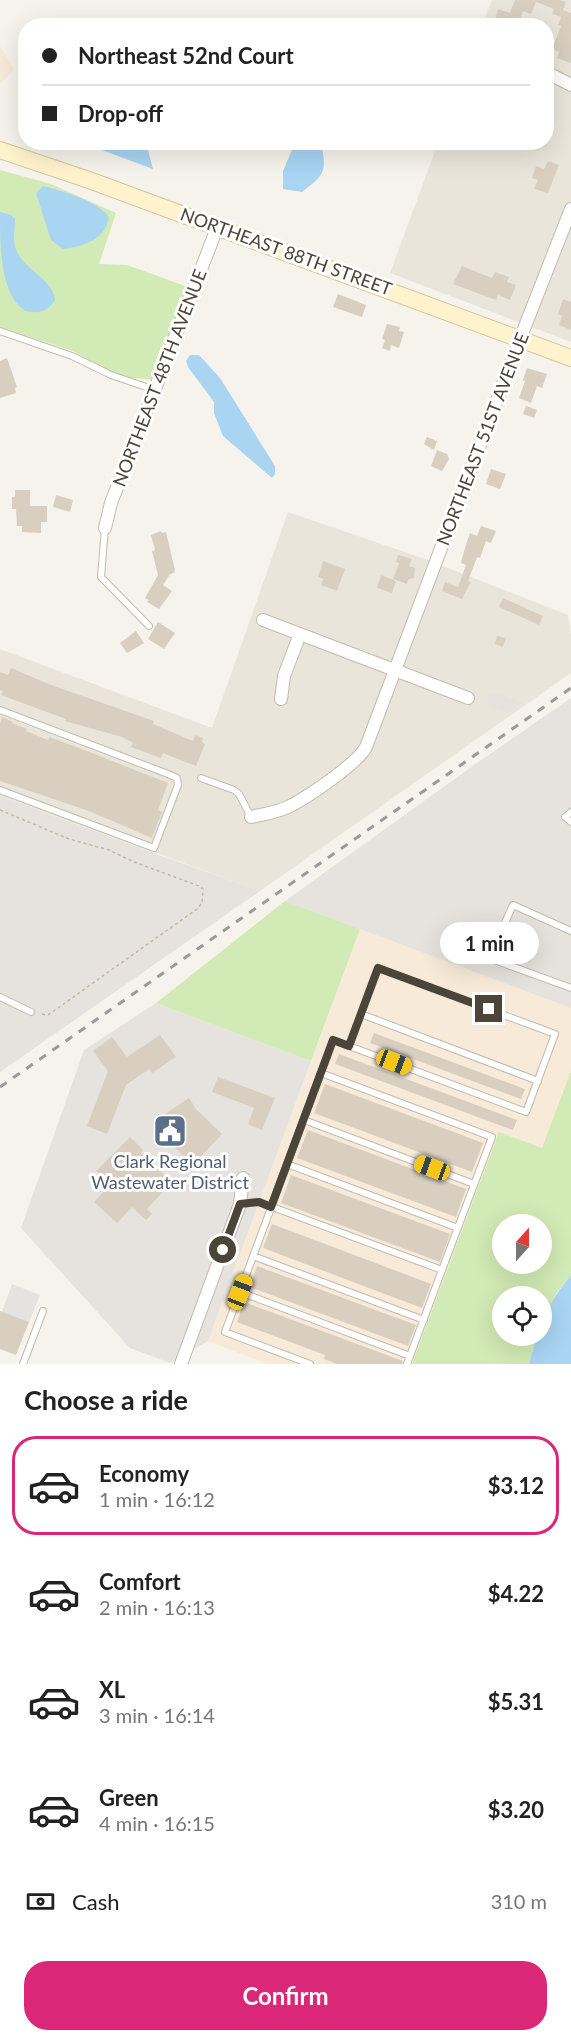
<!DOCTYPE html>
<html lang="en">
<head>
<meta charset="utf-8">
<style>
	body { margin:0; font-family:Lato,sans-serif; background:#f6f6f6; color:#222; height:100vh; display:flex; flex-direction:column; font-size:22px; white-space:nowrap }
	* { box-sizing:border-box; margin:0 }
	p { font-size:20px; color:#767676 }
	.icon { flex:none; width:33px; height:33px; fill:none; stroke:currentColor; stroke-width:2; stroke-linecap:round; stroke-linejoin:round }
	.map { position:relative; height:1364px; overflow:hidden }
	.panel { display:flex; flex-direction:column; background:#fff; flex:1 }
	.panel>* { flex:none }
	.guide { position:absolute; left:18px; top:18px; width:536px; height:132px; border-radius:24px; box-shadow:0 6px 24px #0002; display:grid; align-content:center; height:132px; padding:0 24px; background:#fff }
	.needle { width:39px; rotate:21deg }
	.buttons { position:absolute; left:492px; top:1214px; display:grid; gap:12px }
	.buttons a { display:grid; place-items:center; width:60px; height:60px; border-radius:50%; background:#fff; box-shadow:0 6px 24px #0002; font-size:30px }
	.end { position:absolute; width:27px; height:27px; margin:-14px; border:8px solid #4b4439; background:#fff; box-shadow:0 0 0 3px #fff }
	.from { border-radius:50% }
	.bubble { position:absolute; height:42px; border-radius:21px; background:#fff; box-shadow:0 6px 24px #0002; font-size:20px; font-weight:700; line-height:42px; text-align:center }
	.car { position:absolute; width:18px; height:36px; margin:-18px -9px; border-radius:8px; box-shadow:0 0 4px 2px #0007; background:linear-gradient(#f5c518 24%,#345 0 40%,#f5c518 0 76%,#345 0 86%,#f5c518 0) }
	.guide b { display:flex; align-items:center; gap:21px; height:57px; font-size:22px }
	.guide b+b { border-top:2px solid #e0e0e0 }
	.guide i { width:15px; height:15px; background:#222 }
	ul { padding:0; list-style:none }
	li { display:flex; align-items:center; gap:18px; height:99px; margin:0 12px 9px; padding:0 12px; border:3px solid transparent; border-radius:24px }
	li div { flex:1 }
	li b { display:block; font-size:22px }
	li em { font-style:normal; font-weight:700 }
	li.active { border-color:#db2777 }
	li>.icon { width:54px; height:54px; stroke-width:1.5 }
	h2 { padding:0 24px; font-size:27px; line-height:72px }
	.pay { display:flex; align-items:center; gap:15px; height:66px; padding:0 24px; font-size:22px }
	.pay p { margin-inline-start:auto }
	.action { display:flex; gap:12px; margin-top:auto; padding:12px 24px }
	.action a { flex:1; height:69px; border-radius:24px; background:#db2777; color:#fff; font-size:24px; font-weight:700; line-height:69px; text-align:center }
	.map>svg:first-child { display:block }
</style>
</head>
<body>
<div class="map">
<svg width="571" height="1364" viewBox="0 0 571 1364">
	<rect width="100%" height="100%" fill="#f6f3ec"/>
	<path fill="#eae5da" d="M492,0h79v342l-181,-69 48,-130 108,-1v-116l-64,-1z
		M288,512l140,48 140,55 3,20v38l-311,218 -260,-95v-147l212,79z"/>
	<path fill="#f7ead8" d="M0,46l14,23 -14,15z
		M360,929l211,79v63l-29,77 -43,-16 -87,232h-144l-60,-23z"/>
	<path fill="#e6e2dd" d="M495,693l28,10 -15,10 -22,-8 2,-10z
		M571,698v310l-286,-107 189,-136z
		M0,796l162,60 98,35 -260,181z
		M156,1003l155,58 -103,280 -38,22 -40,-15 -109,-120 63,-178z"/>
	<path fill="#d2eab5" fill-rule="evenodd" d="M0,170l51,14 65,29 -17,51 28,1 61,22 -34,93 -29,-3 -21,-7 -31,-19 -73,-24z
		M285,901l75,28 -49,132 -155,-58z
		M571,1071v204l-15,19 -14,29v-27h-40v39h35l-8,29h-117l87,-232 43,16zM502,1224h40v39h-40z"/>
	<path fill="#e5e3e0" d="M12,1284l28,11 -11,27 -27,-10z"/>
	<path fill="#a9d4f2" d="M84,143h62l7,26 -62,-23z
		M295,143h26c6,28 4,32 -19,49l-19,-3v-18z
		M43,186c19,5 55,15 66,31 -4,23 -25,29 -46,32l-12,-9 -15,-47z
		M0,212l11,3 4,4c0,11 -3,23 2,33 9,19 36,27 38,48 -6,9 -12,13 -24,12 -5,0 -8,-3 -12,-6 -19,-20 -19,-63 -19,-94z
		M190,355h9l21,23 55,88v8l-3,4 -49,-42 -9,-23v-11l-26,-35 -2,-6z
		M571,1275v89h-42l8,-29h5c0,-23 15,-42 29,-60z"/>
	<path fill="#d8cfc1" d="M515,0h45l6,2 -3,8 8,3v50l-14,-5 2,-6 -7,-3 9,-23 -3,-1 3,-8 -9,-3 2,-5 -18,-7 -5,12 -8,-3 -5,15h-24l4,-17 12,4z
		M548,161l11,4 -11,28 -14,-4 4,-9 -6,-2 4,-12 8,3z
		M462,266l30,12 3,-6 14,5 -2,5 9,3 -6,15 -12,-5 -2,5 -43,-16z
		M338,294l28,11 -4,12 -29,-10z
		M563,299l8,3v28l-12,-5 3,-9 -4,-2z
		M387,324l13,3 -1,4 5,1 -5,16 -8,-3 -1,6 -8,-3 3,-8 -3,-1z
		M7,358l10,29 -2,1 1,5 -16,5v-37z
		M527,368l20,6 -5,14 -5,-2 -6,17 -12,-5 6,-17 -2,-1z
		M526,406l11,4 -3,8 -11,-4z
		M427,437l10,4 -3,9 -10,-6z
		M437,450l10,4 2,5 -7,12 -11,-5z
		M491,469l15,5 -6,15 -14,-5z
		M15,490h15v16h17v16h-6v11l-19,-1v-6h-5l-1,-17h-4v-12h3z
		M56,495l17,5 -3,12 -17,-5z
		M481,526l15,5 -5,12 -5,-2 -6,17 -3,-1 -9,24 3,1 -9,17 -20,-8 3,-9 13,5 8,-22 -5,-2 3,-12 6,-18 7,3z
		M161,531l1,2 4,-1 9,38 -1,3 -4,1 -7,11 9,6 -13,18 -12,-7 2,-2 -4,-2 13,-23 -6,-24 3,-1 -4,-15z
		M398,555l14,4 -3,7 6,2 -1,10 -5,1 -2,5 -14,-5 6,-16 -3,-1z
		M323,561l22,8 -8,22 -16,-6 2,-6 -5,-2z
		M381,575l15,6 -4,12 -15,-5z
		M503,598l40,18 -4,9 -40,-18z
		M158,622l17,11 -11,16 -16,-10z
		M136,631l8,12 -17,10 -7,-10z
		M497,636l9,2 -3,9 -8,-3z
		M11,668l40,17 86,30 17,6 -1,3 40,17 2,-6 8,3 -1,4 3,2 -9,22 -33,-13 -2,5 -30,-11 2,-4 -11,-6 -57,-16 1,-2 -65,-24 2,-4 -3,-1v-18l8,3z
		M2,717l11,5 -1,1 15,6 -1,2 22,9 1,-3 38,14 81,32 -10,27 4,2 -10,26 -63,-27 -89,-30v-58z
		M374,1033l151,56 -4,10 -151,-56z
		M160,1035l16,22 -24,16 -3,-4 -23,16 -19,49 -20,-8 21,-55 -15,-20 19,-14 15,20z
		M339,1054l178,66 -4,10 -178,-66z
		M218,1077l57,21 -13,32 -14,-6 6,-16 -42,-16z
		M325,1084l158,59 -11,29 -158,-59z
		M189,1098l7,11 26,25 -29,31 -32,-31 -8,-12z
		M308,1130l158,59 -10,28 -159,-59z
		M130,1137l13,13 -2,3 31,29 -25,27 5,5 -6,6 -14,-13 -15,16 -23,-21 17,-18 -15,-13z
		M291,1175l159,59 -10,28 -159,-59z
		M272,1224l159,60 -9,24 -159,-60z
		M257,1266l159,59 -8,21 -158,-59z
		M244,1302l159,59 -1,3h-65l-13,-5 1,-4 -88,-33z
		M0,1311l29,11 -13,33 -16,-6z"/>
	<g fill="none" stroke-linecap="round" stroke-linejoin="round">
		<defs>
			<path id="service" d="M0,331l72,25 39,19 44,15
				M105,528l-4,49 48,49
				M0,710l168,64 9,4 1,7 -24,63 -154,-58
				M201,778l33,12 5,4 12,23
				M571,812l-6,5 6,5
				M571,931l-58,-26 -24,53 82,30
				M0,997l31,15
				M361,1014l177,67
				M321,1073l12,-33 193,72 29,-78 -177,-66 -29,78
				M304,1120l170,64
				M287,1164l171,64
				M240,1204l19,-2 183,68 -35,94
				M253,1256l171,64
				M240,1292l170,64
				M23,1364l20,-53
				M310,1364l-85,-32 96,-259 171,64 -50,133"/>
			<path id="minor" d="M546,72l25,13
				M105,528l6,-25 106,-275
				M263,620l205,78
				M281,699l3,-23 16,-42
				M251,817c14,-3 29,-5 41,-12 17,-9 66,-42 74,-58l154,-408 51,-130
				M181,1364l59,-160 3,-26"/>
			<path id="secondary" d="M0,150l89,30 482,178"/>
		</defs>
		<use href="#service" stroke="#c2bbae" stroke-width="8"/>
		<use href="#minor" stroke="#c2bbae" stroke-width="14"/>
		<use href="#secondary" stroke="#d6c79b" stroke-width="18"/>
		<path stroke="#c4b79f" stroke-width="1.5" stroke-dasharray="3 3" stroke-linecap="butt" d="M0,810l69,29 40,11 25,12 65,24 4,3 -1,14 -5,6 -149,106 -8,-1"/>
		<use href="#service" stroke="#fff" stroke-width="6"/>
		<use href="#minor" stroke="#fff" stroke-width="12"/>
		<use href="#secondary" stroke="#fff3cd" stroke-width="16"/>
		<path stroke="#9a9a9a" stroke-width="3" stroke-dasharray="8 8" stroke-linecap="butt" d="M0,1087l571,-399"/>
	</g>
	<g fill="none" stroke-linecap="round" stroke-linejoin="round">
		<path stroke="#4b4439" stroke-width="8" d="M223,1250l17,-46 19,-2 12,5 62,-167 16,6 29,-78 111,41"/>
	</g>
	<defs>
		<symbol id="civic-square" viewBox="-11 -11 22 22"><rect x="-9" y="-9" width="18" height="18" rx="4" fill="#5c6f8a" stroke="#fff"/><path d="M-.6-6.5H3V-4.5H.6V-3L4-1V1h2V6H-6V1h2V-1L-.6-3ZM-1.2 2.5V6h2.4V2.5Z" fill="#fff"/></symbol>
	</defs>
	<g fill-rule="evenodd">
		<use href="#civic-square" x="151" y="1112" width="38" height="38"/>
	</g>
	<g text-anchor="middle" stroke-width="6" stroke-linejoin="round" paint-order="stroke">
		<g font-size="18" fill="#4b4439" stroke="#fff">
			<text transform="translate(286 252) rotate(20)" y="6">NORTHEAST 88TH STREET</text>
			<text transform="translate(160 378) rotate(-69)" y="6">NORTHEAST 48TH AVENUE</text>
			<text transform="translate(483 439) rotate(-69)" y="6">NORTHEAST 51ST AVENUE</text>
		</g>
		<g font-size="18" fill="#4e5e75" stroke="#fff">
			<text x="170" y="1168">Clark Regional<tspan x="170" dy="21">Wastewater District</tspan></text>
		</g>
	</g>
</svg>
<div class="buttons">
<a><svg class="needle" viewBox="-14 -14 28 28"><path d="M0-13l5 13h-10z" fill="#e53935"/><path d="M0 13l5-13h-10z" fill="#767676"/></svg></a>
<a><svg class="icon" aria-label="locate" viewBox="0 0 24 24"><circle cx="12" cy="12" r="6"/><path d="M12 2v4M12 18v4M2 12h4M18 12h4"/></svg></a>
</div>
<i class="end from" style="left:223px;top:1250px"></i>
<i class="end" style="left:489px;top:1009px"></i>
<div class="bubble" style="left:440px;top:922px;width:99px">1 min</div>
<i class="car" style="left:394px;top:1062px;rotate:111deg"></i>
<i class="car" style="left:432px;top:1168px;rotate:290deg"></i>
<i class="car" style="left:240px;top:1292px;rotate:21deg"></i>
<div class="guide">
<b><i class="from"></i>Northeast 52nd Court</b>
<b><i></i>Drop-off</b>
</div>
</div>
<section class="panel">
<h2>Choose a ride</h2>
<ul>
<li class="active"><svg class="icon" aria-label="car" viewBox="0 0 24 24"><path d="M5 17H2v-5l4-1 3-4h7l3 4 3 1v5h-3M9 17h6M6 11h13"/><circle cx="7" cy="17" r="2"/><circle cx="17" cy="17" r="2"/></svg><div><b>Economy</b><p>1 min · 16:12</p></div><em>$3.12</em></li>
<li><svg class="icon" aria-label="car" viewBox="0 0 24 24"><path d="M5 17H2v-5l4-1 3-4h7l3 4 3 1v5h-3M9 17h6M6 11h13"/><circle cx="7" cy="17" r="2"/><circle cx="17" cy="17" r="2"/></svg><div><b>Comfort</b><p>2 min · 16:13</p></div><em>$4.22</em></li>
<li><svg class="icon" aria-label="car" viewBox="0 0 24 24"><path d="M5 17H2v-5l4-1 3-4h7l3 4 3 1v5h-3M9 17h6M6 11h13"/><circle cx="7" cy="17" r="2"/><circle cx="17" cy="17" r="2"/></svg><div><b>XL</b><p>3 min · 16:14</p></div><em>$5.31</em></li>
<li><svg class="icon" aria-label="car" viewBox="0 0 24 24"><path d="M5 17H2v-5l4-1 3-4h7l3 4 3 1v5h-3M9 17h6M6 11h13"/><circle cx="7" cy="17" r="2"/><circle cx="17" cy="17" r="2"/></svg><div><b>Green</b><p>4 min · 16:15</p></div><em>$3.20</em></li>
</ul>
<div class="pay"><svg class="icon" aria-label="cash" viewBox="0 0 24 24"><path d="M3 7h18v10H3z"/><circle cx="12" cy="12" r="2"/></svg>Cash<p>310 m</p></div>
<div class="action"><a>Confirm</a></div>
</section>
</body>
</html>
